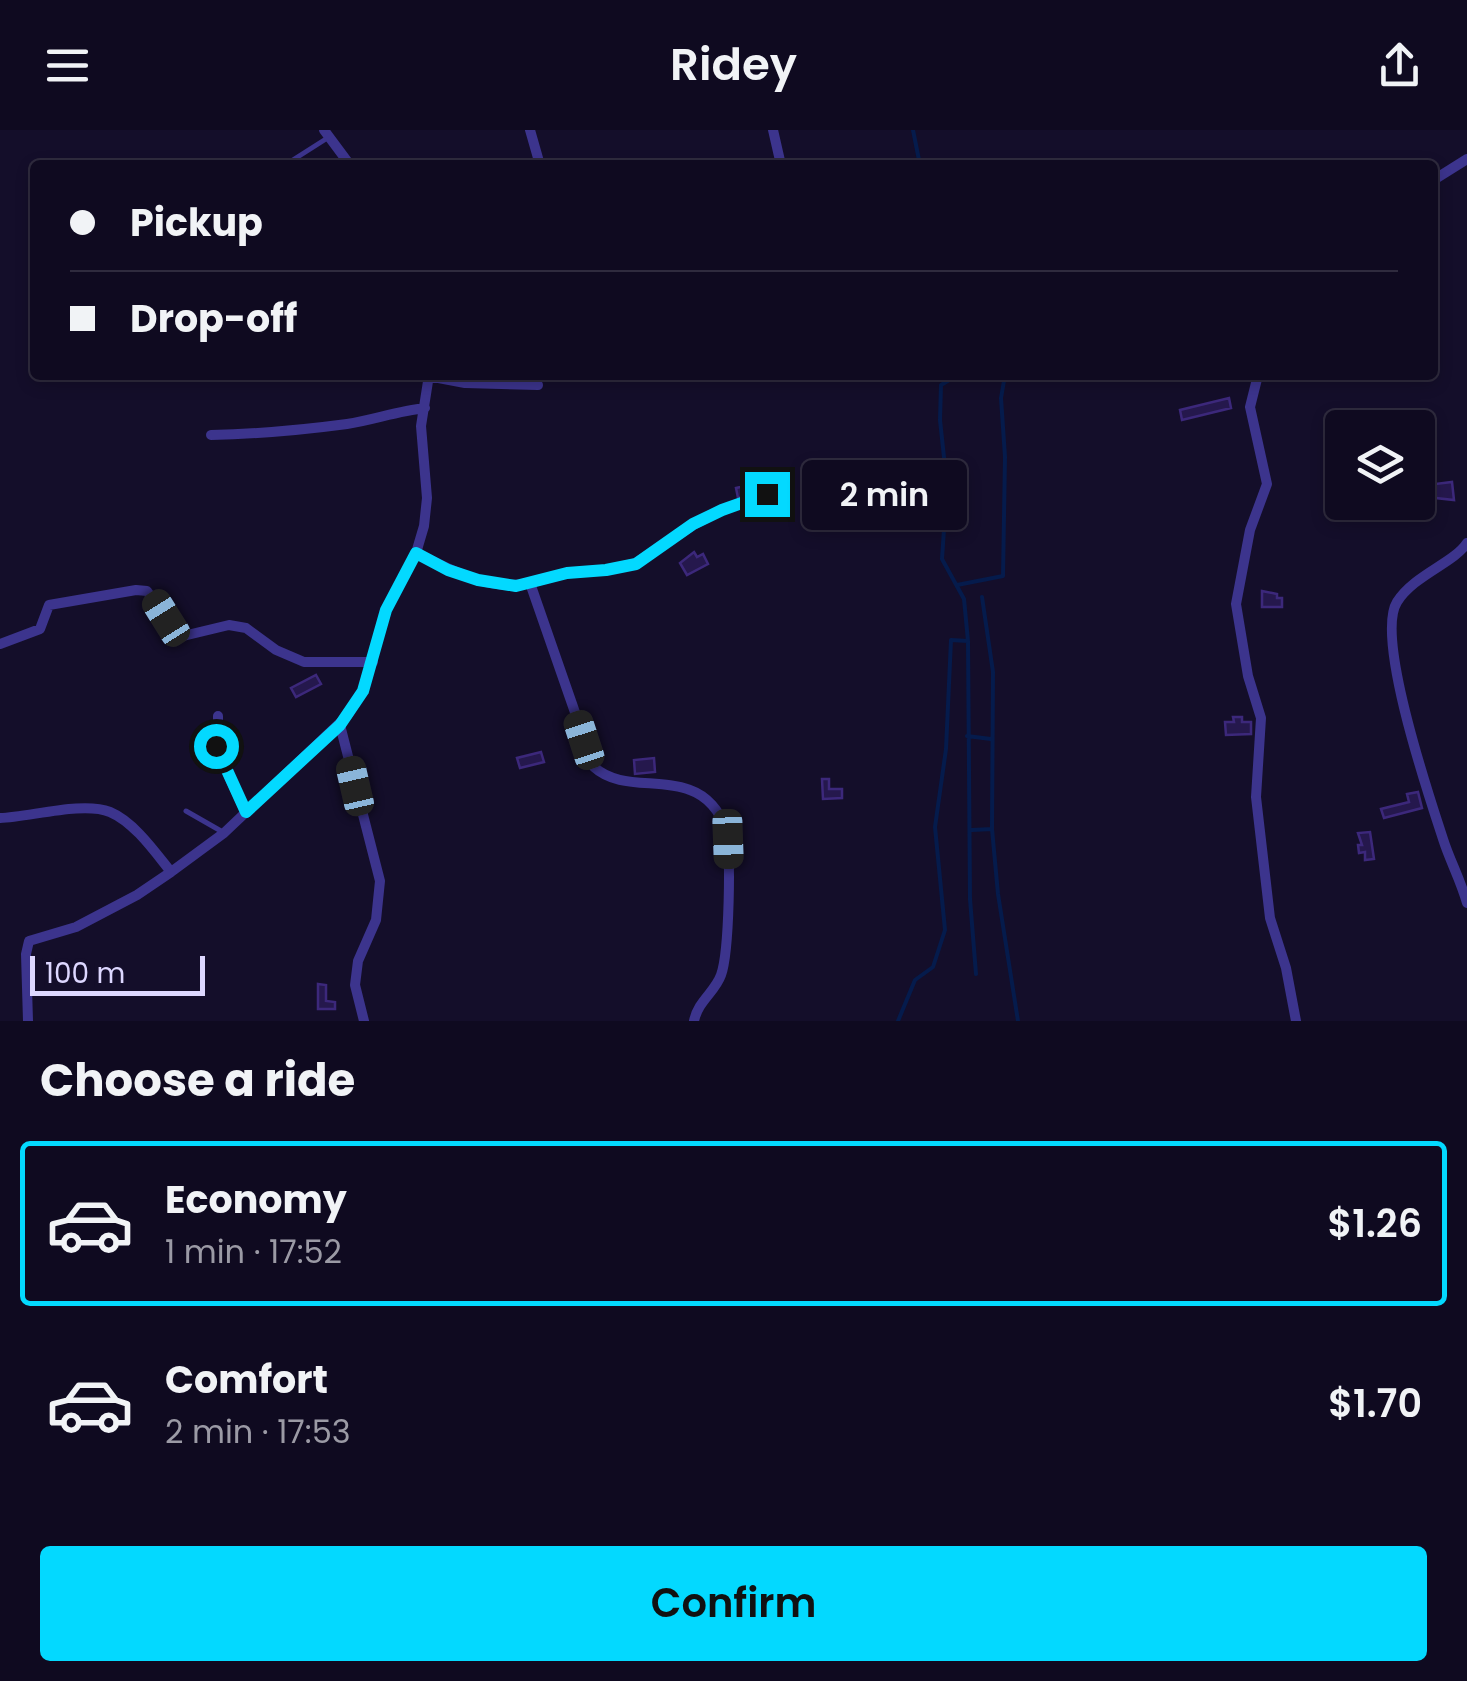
<!DOCTYPE html>
<html lang="en">
<head>
<meta charset="utf-8">
<style>
	body { margin:0; font-family:Poppins,sans-serif; background:#1d182d; color:#f1f3f6; height:100vh; display:flex; flex-direction:column; font-size:38px; white-space:nowrap }
	* { box-sizing:border-box; margin:0 }
	p { font-size:32px; color:#9b9aa5 }
	.icon { flex:none; width:55px; height:55px; fill:none; stroke:currentColor; stroke-width:2; stroke-linecap:round; stroke-linejoin:round }
	.map { position:relative; height:891px; overflow:hidden }
	.details { display:flex; flex-direction:column; background:#0f0a20; flex:1 }
	.details>* { flex:none }
	.top-card { position:absolute; left:30px; top:30px; width:1408px; height:220px; border-radius:10px; box-shadow:0 5px 15px #0003,0 0 0 2px #2f2b3e; display:grid; align-content:center; height:220px; padding:0 40px; background:#0f0a20 }
	.fabs { position:absolute; left:1325px; top:280px; display:grid; gap:20px }
	.fabs a { display:grid; place-items:center; width:110px; height:110px; border-radius:10px; background:#0f0a20; box-shadow:0 5px 15px #0003,0 0 0 2px #2f2b3e; font-size:50px }
	.scale { position:absolute; left:30px; bottom:25px; width:175px; box-sizing:border-box; padding-left:10px; border:5px solid #ddd7ff; border-top:0; font-size:28px; line-height:35px; white-space:nowrap; color:#ddd7ff; -webkit-text-stroke:8px #140e2a; paint-order:stroke }
	.end { position:absolute; width:45px; height:45px; margin:-22px; border:12px solid #03d9ff; background:#111; box-shadow:0 0 0 5px #111 }
	.from { border-radius:50% }
	.bubble { position:absolute; height:70px; border-radius:10px; background:#0f0a20; box-shadow:0 5px 15px #0003,0 0 0 2px #2f2b3e; font-size:32px; font-weight:600; line-height:70px; text-align:center }
	.car { position:absolute; width:30px; height:60px; margin:-30px -15px; border-radius:12px; box-shadow:0 0 8px 2px #0007; background:linear-gradient(#222 24%,#8ab4d8 0 40%,#222 0 76%,#8ab4d8 0 86%,#222 0) }
	.top-card b { display:flex; align-items:center; gap:35px; height:95px; font-size:38px }
	.top-card b+b { border-top:2px solid #2f2b3e }
	.top-card i { width:25px; height:25px; background:#f1f3f6 }
	ul { padding:0; list-style:none }
	li { display:flex; align-items:center; gap:30px; height:165px; margin:0 20px 15px; padding:0 20px; border:5px solid transparent; border-radius:10px }
	li div { flex:1 }
	li b { display:block; font-size:38px }
	li em { font-style:normal; font-weight:600 }
	li.on { border-color:#03d9ff }
	li>.icon { width:90px; height:90px; stroke-width:1.5 }
	h2 { padding:0 40px; font-size:45px; line-height:120px }
	.button { display:flex; gap:20px; margin-top:auto; padding:20px 40px }
	.button a { flex:1; height:115px; border-radius:10px; background:#03d9ff; color:#111; font-size:40px; font-weight:600; line-height:115px; text-align:center }
	header { display:flex; justify-content:space-between; align-items:center; height:130px; padding:0 40px; background:#0f0a20; font-size:45px; font-weight:600 }
	.map>svg:first-child { display:block }
</style>
</head>
<body>
<header><svg class="icon" aria-label="menu" viewBox="0 0 24 24"><path d="M4 6h16M4 12h16M4 18h16"/></svg>Ridey<svg class="icon" aria-label="share" viewBox="0 0 24 24"><path d="M12 15V3M7 8l5-5 5 5M5 13v7h14v-7"/></svg></header>
<div class="map">
<svg width="1467" height="891" viewBox="0 0 1467 891">
	<rect width="100%" height="100%" fill="#140e2a"/>
	<g fill="none" stroke-linecap="round" stroke-linejoin="round">
		<path stroke="#051b4c" stroke-width="4" d="M913,0l7,35
			M950,245l1,4 28,-4
			M951,249l-10,6 -1,35 7,65 -5,74 22,40 4,42 2,258 6,75
			M957,455l46,-9 2,-119 -4,-59 4,-23
			M982,467l11,75 -1,157 6,65 20,127
			M967,606l24,3
			M972,700l20,-1
			M898,891l17,-41 18,-13 12,-37 -10,-103 11,-78 5,-109 17,1"/>
	</g>
	<path fill="#25184d" stroke="#3c287b" stroke-width="2.5" d="M1229,268l2,10 -49,12 -2,-10z
		M752,343l5,20 -19,5 -2,-10 9,-2 -2,-10z
		M1452,352l2,18 -18,-2 -1,-14z
		M694,422l3,5 6,-3 5,10 -21,11 -7,-12z
		M1262,461l15,3v4h5v9h-20z
		M316,545l5,9 -25,13 -5,-9z
		M1233,587h9v5h9v12l-25,1 -1,-13h9z
		M541,622l3,10 -24,6 -3,-10z
		M654,628l1,14 -20,2 -1,-14z
		M822,649h7v10h13v9l-19,1z
		M1418,662l4,16 -38,10 -3,-9 28,-7 -2,-8z
		M1370,702l4,27 -9,1v-8l-6,1 -1,-8h4l-4,-12z
		M318,854l8,1v16l9,1v7h-17z"/>
	<g fill="none" stroke-linecap="round" stroke-linejoin="round">
		<path stroke="#3c348d" stroke-width="5" d="M285,35l44,-28
			M186,681l35,20"/>
		<path stroke="#3c348d" stroke-width="10" d="M324,0l26,35
			M530,0l10,35
			M773,0l8,35
			M1432,51l35,-22
			M1258,245l-8,32 17,77 -17,46 -14,74 12,72 13,42 -5,79 14,121 16,50 10,53
			M428,246l37,7 73,2
			M211,305c45,-1 91,-5 136,-11 26,-4 51,-13 78,-16
			M1467,413c-13,20 -53,32 -70,59 -22,35 32,194 46,237 7,22 18,42 24,64
			M416,423c35,17 74,39 114,30l64,184c25,23 65,11 96,23 17,6 30,21 35,38 7,22 4,125 -4,147 -6,17 -23,26 -27,46
			M530,453l37,-10 39,-3 30,-7 57,-38 29,-15 45,-16
			M0,514l40,-15 9,-24 87,-15 11,1 32,46 50,-12 17,3 30,22 28,12h69
			M218,586v37l28,60
			M340,595l40,156 -4,39 -18,41 -3,24 9,36
			M0,688c30,-1 83,-17 110,-6 24,10 45,40 61,60
			M28,891l-2,-67 3,-13 47,-14 61,-32 34,-23 53,-39 123,-117 16,-25 23,-81 30,-57 8,-27 3,-28 -6,-72 8,-51"/>
	</g>
	<g fill="none" stroke-linecap="round" stroke-linejoin="round">
		<path stroke="#03d9ff" stroke-width="12" d="M216,616l30,66 94,-87 23,-34 23,-81 30,-57 32,17 30,10 38,6 51,-13 39,-3 30,-6 57,-40 29,-14 45,-16"/>
	</g>
</svg>
<div class="fabs">
<a><svg class="icon" aria-label="layers" viewBox="0 0 24 24"><path d="M12 4l9 5-9 5-9-5zM3 14l9 5 9-5"/></svg></a>
</div>
<div class="scale">100 m</div>
<i class="end from" style="left:216px;top:616px"></i>
<i class="end" style="left:767px;top:364px"></i>
<div class="bubble" style="left:802px;top:330px;width:165px">2 min</div>
<i class="car" style="left:166px;top:488px;rotate:328deg"></i>
<i class="car" style="left:584px;top:610px;rotate:342deg"></i>
<i class="car" style="left:355px;top:656px;rotate:347deg"></i>
<i class="car" style="left:728px;top:709px;rotate:178deg"></i>
<div class="top-card">
<b><i class="from"></i>Pickup</b>
<b><i></i>Drop-off</b>
</div>
</div>
<section class="details">
<h2>Choose a ride</h2>
<ul>
<li class="on"><svg class="icon" aria-label="car" viewBox="0 0 24 24"><path d="M5 17H2v-5l4-1 3-4h7l3 4 3 1v5h-3M9 17h6M6 11h13"/><circle cx="7" cy="17" r="2"/><circle cx="17" cy="17" r="2"/></svg><div><b>Economy</b><p>1 min · 17:52</p></div><em>$1.26</em></li>
<li><svg class="icon" aria-label="car" viewBox="0 0 24 24"><path d="M5 17H2v-5l4-1 3-4h7l3 4 3 1v5h-3M9 17h6M6 11h13"/><circle cx="7" cy="17" r="2"/><circle cx="17" cy="17" r="2"/></svg><div><b>Comfort</b><p>2 min · 17:53</p></div><em>$1.70</em></li>
</ul>
<div class="button"><a>Confirm</a></div>
</section>
</body>
</html>
